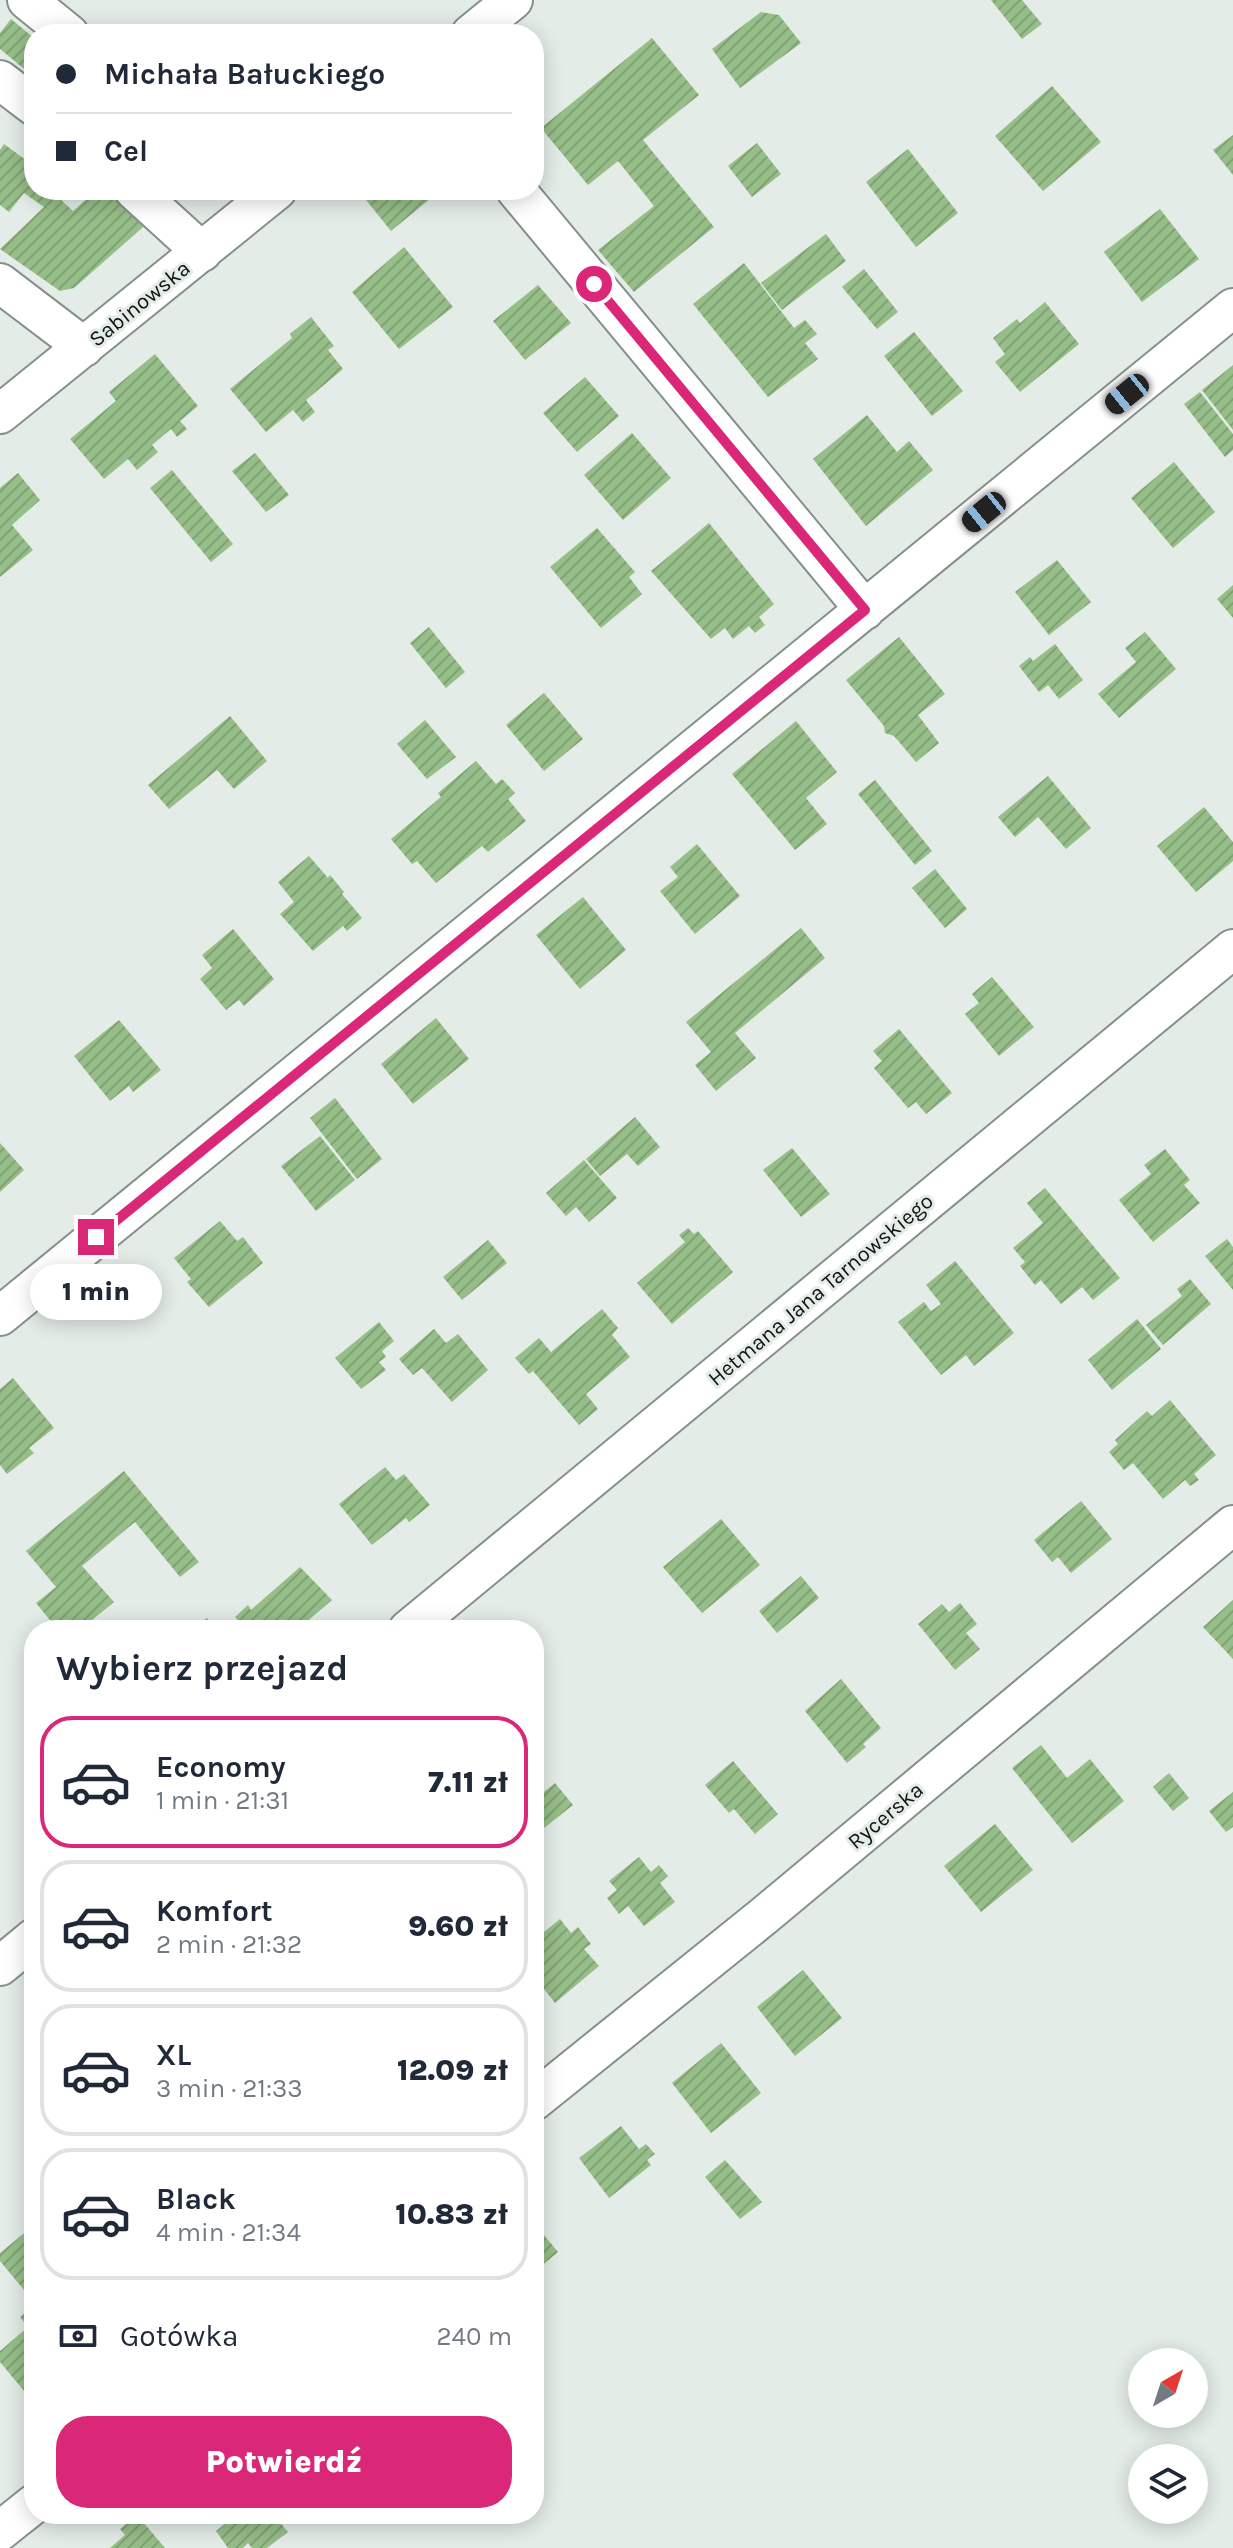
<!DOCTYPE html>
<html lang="pl">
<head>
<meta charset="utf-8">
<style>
	body { margin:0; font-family:Karla,sans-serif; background:#f2f2f3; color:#1f2937; height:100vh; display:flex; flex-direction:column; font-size:30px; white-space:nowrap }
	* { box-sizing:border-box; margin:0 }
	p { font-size:26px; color:#747a83 }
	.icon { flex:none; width:44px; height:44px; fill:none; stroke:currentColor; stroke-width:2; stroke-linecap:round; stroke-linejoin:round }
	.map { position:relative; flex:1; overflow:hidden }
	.sheet { position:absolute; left:24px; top:1620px; width:520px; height:904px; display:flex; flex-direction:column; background:#fff; border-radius:32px; box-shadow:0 4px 20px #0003 }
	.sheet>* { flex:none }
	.hud { position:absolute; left:24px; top:24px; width:520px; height:176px; border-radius:32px; box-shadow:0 4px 20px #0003; display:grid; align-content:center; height:176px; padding:0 32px; background:#fff }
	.needle { width:52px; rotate:39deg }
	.fabs { position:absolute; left:1128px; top:2348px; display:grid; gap:16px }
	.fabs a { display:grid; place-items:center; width:80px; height:80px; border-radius:50%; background:#fff; box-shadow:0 4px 20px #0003; font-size:40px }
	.end { position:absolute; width:36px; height:36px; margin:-18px; border:10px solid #db2777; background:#fff; box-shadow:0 0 0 4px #fff }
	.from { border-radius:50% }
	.bubble { position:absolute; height:56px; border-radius:28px; background:#fff; box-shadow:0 4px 20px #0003; font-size:26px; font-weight:800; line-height:56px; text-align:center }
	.car { position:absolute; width:24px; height:48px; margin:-24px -12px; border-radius:10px; box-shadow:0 0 6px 2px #0007; background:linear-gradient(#222 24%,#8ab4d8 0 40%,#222 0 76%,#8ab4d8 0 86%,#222 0) }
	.hud b { display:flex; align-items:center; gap:28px; height:76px; font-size:30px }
	.hud b+b { border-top:2px solid #e0e1e3 }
	.hud i { width:20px; height:20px; background:#1f2937 }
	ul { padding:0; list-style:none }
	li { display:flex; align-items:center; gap:24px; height:132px; margin:0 16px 12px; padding:0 16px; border:4px solid #e0e1e3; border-radius:32px }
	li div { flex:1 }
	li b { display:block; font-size:30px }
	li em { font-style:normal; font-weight:800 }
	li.active { border-color:#db2777 }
	li>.icon { width:72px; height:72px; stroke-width:1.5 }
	h2 { padding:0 32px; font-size:36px; line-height:96px }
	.pay { display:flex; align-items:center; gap:20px; height:88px; padding:0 32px; font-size:30px }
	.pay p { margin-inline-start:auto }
	.button { display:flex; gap:16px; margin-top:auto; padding:16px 32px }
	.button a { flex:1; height:92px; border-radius:32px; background:#db2777; color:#fff; font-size:32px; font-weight:800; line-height:92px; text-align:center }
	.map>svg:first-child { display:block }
</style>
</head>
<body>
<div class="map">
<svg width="1233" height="2548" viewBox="0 0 1233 2548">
	<defs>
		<pattern id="building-hatch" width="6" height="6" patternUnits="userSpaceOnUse" patternTransform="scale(2)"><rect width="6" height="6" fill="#96be88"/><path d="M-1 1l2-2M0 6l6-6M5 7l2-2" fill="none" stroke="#80a274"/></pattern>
	</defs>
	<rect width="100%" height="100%" fill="#e3ece6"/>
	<path fill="url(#building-hatch)" d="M991,0h31l20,24 -20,15z
		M761,12l18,3 22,28 -61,45 -28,-39z
		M11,19l23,19v39l-34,-28v-16z
		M652,38l47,57 -56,45 71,87 -80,65 -36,-42 56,-44 -36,-45 -30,24 -47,-57z
		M1052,86l49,56 -58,49 -48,-55z
		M1233,135v40l-20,-25z
		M757,143l24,31 -29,23 -24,-31z
		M4,144l30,22v24h31l-3,11 11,10 24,-21h19l34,31 -76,67 -14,3 -60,-42 44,-42 -20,-14 -15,19 -9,-7v-55z
		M908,149l50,64 -42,34 -50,-65z
		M358,190h83l-50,41z
		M1160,209l39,50 -57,43 -38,-50z
		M826,234l20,27 -64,49 -21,-27z
		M404,247l49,60 -54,42 -47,-57z
		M744,263l50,65 11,-8 12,14 -12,9 13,16 -50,38 -75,-93z
		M864,269l34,43 -21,17 -35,-42z
		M538,285l33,38 -46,37 -32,-39z
		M1045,302l34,42 -59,48 -25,-30 10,-8 -12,-16 24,-19 3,4z
		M311,317l23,29 -6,4 15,19 -37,31 9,12 -12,10 -10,-12 -27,22 -36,-43 62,-51 -2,-4z
		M914,332l49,59 -31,25 -48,-60z
		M155,354l43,52 -18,15 7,8 -10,8 -6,-8 -19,16 6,7 -21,18 -9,-11 -24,20 -34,-40 46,-38 -7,-9z
		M1233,365v65l-31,-40z
		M585,377l34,39 -42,36 -34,-39z
		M1200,392l33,42v16l-8,7 -41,-53z
		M867,415l30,37 12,-11 24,29 -67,56 -53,-67z
		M632,433l39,45 -48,42 -39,-45z
		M255,453l34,42 -23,17 -34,-41z
		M1174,462l41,50 -42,36 -42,-50z
		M172,470l61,74 -22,18 -61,-74z
		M18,473l22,27 -28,25 21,25 -33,27v-89z
		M709,523l65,81 -15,13 6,8 -10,8 -6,-7 -16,13 -8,-11 -14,11 -60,-68z
		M597,528l38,44 -6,5 13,17 -41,34 -51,-61z
		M1057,560l34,42 -42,33 -34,-43z
		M1233,585v33l-16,-19z
		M429,627l36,45 -19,16 -36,-45z
		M1145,632l31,37 -57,49 -21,-24 38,-32 -11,-14z
		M899,637l46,57 -27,21 21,28 -23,19 -22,-26 -9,-3 -1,-7 -38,-46z
		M1055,644l28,36 -24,19 -11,-14 -9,7 -20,-26 11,-9 3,4z
		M544,693l39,46 -39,32 -38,-46z
		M230,716l37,45 -33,28 -17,-19 -48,39 -21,-24z
		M425,720l31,37 -29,22 -30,-35z
		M796,721l41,51 -31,26 21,26 -32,26 -63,-76z
		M476,761l20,23 6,-5 13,14 -7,6 18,22 -38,31 -6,-6 -46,37 -19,-22 -5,3 -21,-25 50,-42 -3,-4z
		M1048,776l43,52 -25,21 -28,-32 -23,20 -17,-20z
		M875,780l57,71 -17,14 -57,-71z
		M1204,807l29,35v19l-37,31 -39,-46z
		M697,844l43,52 -45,38 -35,-43 18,-14 -8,-10z
		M309,856l19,22 2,-3 14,17 -2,2 20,24 -15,13 -4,-5 -30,25 -33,-37 14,-12 -16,-20z
		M935,869l32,40 -22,19 -33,-40z
		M583,897l43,53 -46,39 -44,-54z
		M801,928l24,30 -90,75 21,25 -40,33 -21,-26 16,-13 -25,-30z
		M233,929l41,50 -30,27 -5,-6 -13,10 -26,-31 12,-11 -10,-13z
		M992,977l42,50 -35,29 -34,-42 14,-11 -7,-9z
		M436,1018l33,41 -56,45 -32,-40z
		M119,1020l42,50 -28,22 -4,-6 -19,15 -36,-45z
		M899,1029l53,64 -26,21 -10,-12 -8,6 -34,-40 8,-7 -9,-10z
		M335,1098l47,61 -25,20 -47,-61z
		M635,1117l25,30 -22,19 -11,-12 -27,22 -14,-17z
		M320,1136l35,44 -39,31 -35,-45z
		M0,1143l24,27 -24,22z
		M792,1148l38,46 -29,23 -38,-47z
		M1165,1149l25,31 -6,5 16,18 -47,39 -34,-42 32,-26 -7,-9z
		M584,1160l33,38 -28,24 -13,-15 -10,9 -20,-23z
		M1045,1188l75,90 -27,22 -11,-13 -21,17 -20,-24 -6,5 -15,-19 5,-4 -12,-14 30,-25 -16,-20z
		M220,1221l17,20 6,-4 20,26 -54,44 -22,-25 4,-3 -17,-21z
		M688,1228l6,6 4,-3 35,41 -61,52 -35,-41 48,-41 -6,-7z
		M1227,1239l6,8v43l-28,-34z
		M488,1240l19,23 -45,37 -19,-23z
		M955,1261l59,72 -40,33 -8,-11 -25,20 -43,-53 26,-20 7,9 10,-7 -15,-19z
		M1190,1279l21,25 -48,41 -17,-20 36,-29 -5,-7z
		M602,1309l16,19 -6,7 18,22 -44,37 12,15 -19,16 -46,-54 -4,3 -14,-16 24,-20 12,14z
		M1137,1319l24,30 -49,41 -24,-30z
		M379,1322l15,19 -12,10 4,6 -7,5 7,8 -25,19 -26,-31z
		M434,1329l12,14 12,-9 30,36 -36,32 -30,-34 -9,7 -14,-16z
		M13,1378l41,50 -25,20 5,5 -27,21 -7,-9v-76z
		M1170,1400l46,55 -22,19 5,6 -9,6 -5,-6 -22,19 -30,-36 -9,7 -15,-18 9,-8 -3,-4 32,-29 5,5z
		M385,1467l11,13 8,-6 26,31 -21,17 -3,-4 -34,27 -33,-41z
		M124,1471l75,91 -19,15 -45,-55 -53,44 32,36 -28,23 4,5h-32l-22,-27 20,-16 -30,-36z
		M1081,1501l31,38 -41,34 -13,-16 -6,5 -18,-22z
		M721,1519l39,46 -58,48 -39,-46z
		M300,1567l32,33 -35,30h-51l-11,-13 13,-12 3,5z
		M801,1576l18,22 -42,35 -18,-22z
		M1233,1600v59l-30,-32z
		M960,1603l17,21 -11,9 14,16 -25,21 -37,-46 24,-20 7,8z
		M207,1618l10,12h-26z
		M841,1679l40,49 -18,16 3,3 -19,16 -42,-52z
		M1041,1745l26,33 23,-19 34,42 -52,42 -60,-75z
		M733,1761l45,53 -23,20 -21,-25 -5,4 -24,-28z
		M1169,1773l20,25 -16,13 -20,-24z
		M555,1783l18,22 -39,31v-36z
		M1233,1792v35l-7,5 -17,-21z
		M995,1824l38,46 -52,42 -37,-46z
		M639,1857l12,15 8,-7 9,11 -8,7 15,19 -31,24 -16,-20 -9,8 -12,-16 10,-8 -8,-9z
		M560,1919l11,14 7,-6 13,17 -7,5 15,17 -44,37 -21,-27v-36z
		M803,1970l39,48 -47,38 -38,-49z
		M721,2043l40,50 -50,40 -39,-50z
		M621,2126l18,23 7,-5 9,10 -8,6 4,5 -42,33 -30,-40z
		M725,2160l37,42 -22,17 -35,-42z
		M534,2223l24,29 -24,20z
		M33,2226l1,55 -10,9 -24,-29v-8z
		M34,2305v98l-34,-41v-11l28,-24 -8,-10z
		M237,2514h36l15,18 -21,16h-15l-4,-5 -5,5h-15l-12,-17z
		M137,2515l28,33h-55l15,-13 -5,-6z"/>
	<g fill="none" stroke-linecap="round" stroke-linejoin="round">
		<defs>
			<path id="minor" d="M27,0l42,34
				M471,34l42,-34
				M0,80l34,26
				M134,190l68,62
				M516,190l349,420
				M0,283l84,64
				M0,414l277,-224
				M0,1316l1233,-1008
				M408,1630l825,-681
				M0,1966l34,-28
				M534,2101l231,-186 468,-390
				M0,2531l34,-27"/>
		</defs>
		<use href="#minor" stroke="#878f8a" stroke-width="42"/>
		<use href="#minor" stroke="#fff" stroke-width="38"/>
	</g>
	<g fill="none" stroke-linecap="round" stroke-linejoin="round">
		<path stroke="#db2777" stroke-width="10" d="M96,1237l769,-627 -271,-326"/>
	</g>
	<g text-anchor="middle" stroke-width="6" stroke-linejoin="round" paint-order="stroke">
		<g font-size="22" fill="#111412" stroke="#e3ece6">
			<text transform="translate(139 303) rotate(-39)" y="8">Sabinowska</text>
			<text transform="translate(820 1289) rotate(-40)" y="8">Hetmana Jana Tarnowskiego</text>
			<text transform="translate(885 1815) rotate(-40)" y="8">Rycerska</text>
		</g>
	</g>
</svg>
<div class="fabs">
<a><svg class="needle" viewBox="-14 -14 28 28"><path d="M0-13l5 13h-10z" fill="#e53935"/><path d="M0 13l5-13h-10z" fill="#747a83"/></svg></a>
<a><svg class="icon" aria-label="layers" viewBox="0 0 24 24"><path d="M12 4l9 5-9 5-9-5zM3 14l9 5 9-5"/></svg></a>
</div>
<i class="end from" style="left:594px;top:284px"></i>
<i class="end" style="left:96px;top:1237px"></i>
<div class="bubble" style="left:30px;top:1264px;width:132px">1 min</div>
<i class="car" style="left:1127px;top:394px;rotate:231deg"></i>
<i class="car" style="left:984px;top:512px;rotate:231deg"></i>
<div class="hud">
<b><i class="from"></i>Michała Bałuckiego</b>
<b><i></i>Cel</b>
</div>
<section class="sheet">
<h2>Wybierz przejazd</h2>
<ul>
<li class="active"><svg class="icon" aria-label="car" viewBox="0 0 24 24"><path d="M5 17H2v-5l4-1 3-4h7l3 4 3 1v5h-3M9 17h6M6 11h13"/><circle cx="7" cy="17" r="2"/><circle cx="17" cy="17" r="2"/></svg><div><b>Economy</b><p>1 min · 21:31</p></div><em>7.11 zł</em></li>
<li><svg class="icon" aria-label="car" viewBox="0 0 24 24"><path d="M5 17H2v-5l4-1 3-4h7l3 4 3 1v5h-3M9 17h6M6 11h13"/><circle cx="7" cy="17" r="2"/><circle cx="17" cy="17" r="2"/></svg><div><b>Komfort</b><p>2 min · 21:32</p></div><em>9.60 zł</em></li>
<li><svg class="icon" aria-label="car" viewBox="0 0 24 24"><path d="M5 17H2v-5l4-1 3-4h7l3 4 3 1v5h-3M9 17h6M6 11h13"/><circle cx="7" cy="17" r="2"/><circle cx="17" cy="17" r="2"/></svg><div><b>XL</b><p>3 min · 21:33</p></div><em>12.09 zł</em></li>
<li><svg class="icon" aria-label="car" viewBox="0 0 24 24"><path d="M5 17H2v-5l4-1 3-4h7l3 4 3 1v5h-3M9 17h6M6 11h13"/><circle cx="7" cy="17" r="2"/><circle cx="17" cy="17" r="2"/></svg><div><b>Black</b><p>4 min · 21:34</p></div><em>10.83 zł</em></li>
</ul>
<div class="pay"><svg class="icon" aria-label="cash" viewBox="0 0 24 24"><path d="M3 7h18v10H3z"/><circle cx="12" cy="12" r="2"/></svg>Gotówka<p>240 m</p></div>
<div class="button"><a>Potwierdź</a></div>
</section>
</div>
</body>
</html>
